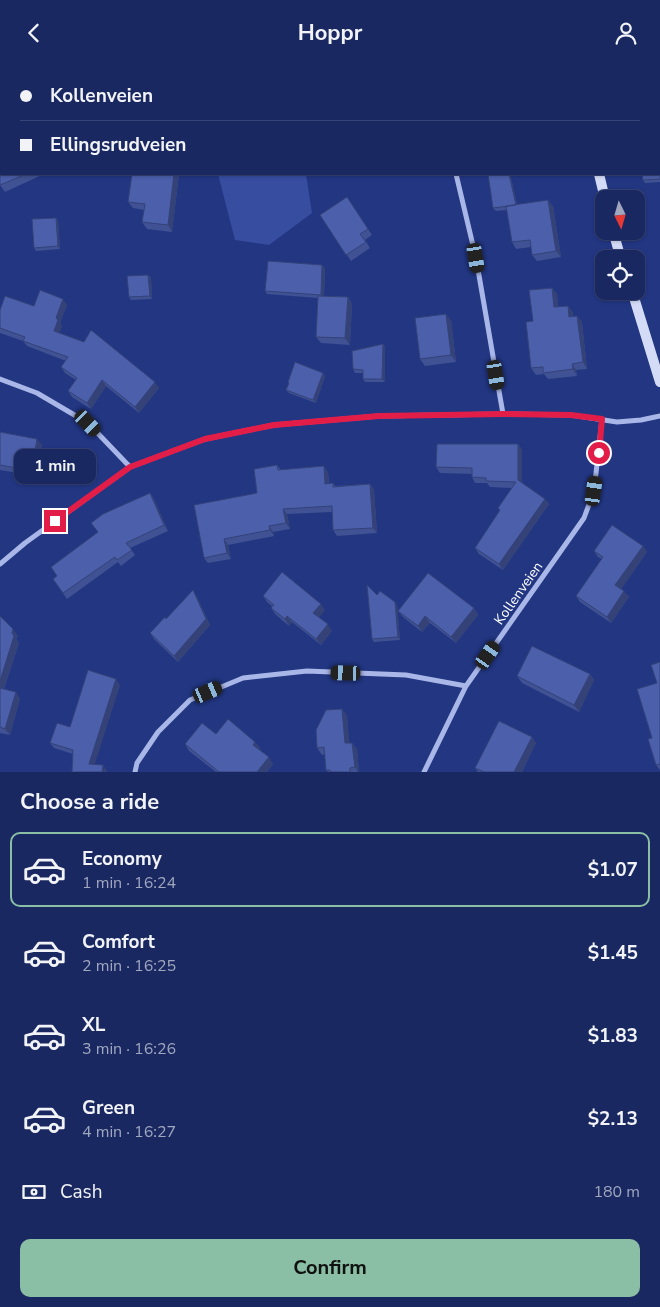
<!DOCTYPE html>
<html lang="en">
<head>
<meta charset="utf-8">
<style>
	body { margin:0; font-family:"Nunito Sans",sans-serif; background:#27346b; color:#f1f3f6; height:100vh; display:flex; flex-direction:column; font-size:19px; white-space:nowrap }
	* { box-sizing:border-box; margin:0 }
	p { font-size:16px; color:#9fa6be }
	.icon { flex:none; width:28px; height:28px; fill:none; stroke:currentColor; stroke-width:2; stroke-linecap:round; stroke-linejoin:round }
	.map { position:relative; height:707px; overflow:hidden }
	.sheet { display:flex; flex-direction:column; background:#1a2862; flex:1 }
	.sheet>* { flex:none }
	.banner { position:absolute; left:0px; top:0px; width:660px; height:110px; box-shadow:0 1px 4px #0004,0 0 0 1px #384477; display:grid; align-content:center; height:110px; padding:0 20px; background:#1a2862 }
	.needle { width:32px; rotate:175deg }
	.controls { position:absolute; left:595px; top:125px; display:grid; gap:10px }
	.controls a { display:grid; place-items:center; width:50px; height:50px; border-radius:10px; background:#1a2862; box-shadow:0 1px 4px #0004,0 0 0 1px #384477; font-size:25px }
	.end { position:absolute; width:22px; height:22px; margin:-11px; border:6px solid #e11d48; background:#fff; box-shadow:0 0 0 2px #fff }
	.from { border-radius:50% }
	.bubble { position:absolute; height:35px; border-radius:10px; background:#1a2862; box-shadow:0 1px 4px #0004,0 0 0 1px #384477; font-size:16px; font-weight:700; line-height:35px; text-align:center }
	.car { position:absolute; width:15px; height:30px; margin:-15px -8px; border-radius:6px; box-shadow:0 0 4px 1px #0007; background:linear-gradient(#222 24%,#8ab4d8 0 40%,#222 0 76%,#8ab4d8 0 86%,#222 0) }
	.banner b { display:flex; align-items:center; gap:18px; height:48px; font-size:19px }
	.banner b+b { border-top:1px solid #384477 }
	.banner i { width:12px; height:12px; background:#f1f3f6 }
	ul { padding:0; list-style:none }
	li { display:flex; align-items:center; gap:15px; height:75px; margin:0 10px 8px; padding:0 10px; border:2px solid transparent; border-radius:10px }
	li div { flex:1 }
	li b { display:block; font-size:19px }
	li em { font-style:normal; font-weight:700 }
	li.active { border-color:#8abfa5 }
	li>.icon { width:45px; height:45px; stroke-width:1.5 }
	h2 { padding:0 20px; font-size:22px; line-height:60px }
	.pay { display:flex; align-items:center; gap:12px; height:55px; padding:0 20px; font-size:19px }
	.pay p { margin-inline-start:auto }
	.button { display:flex; gap:10px; margin-top:auto; padding:10px 20px }
	.button a { flex:1; height:58px; border-radius:10px; background:#8abfa5; color:#111; font-size:20px; font-weight:700; line-height:58px; text-align:center }
	header { display:flex; justify-content:space-between; align-items:center; height:65px; padding:0 20px; background:#1a2862; font-size:22px; font-weight:700 }
	.map>svg:first-child { display:block }
</style>
</head>
<body>
<header><svg class="icon" aria-label="back" viewBox="0 0 24 24"><path d="M15 5l-7 7 7 7"/></svg>Hoppr<svg class="icon" aria-label="person" viewBox="0 0 24 24"><circle cx="12" cy="8" r="4"/><path d="M4 21q1-7 8-7t8 7"/></svg></header>
<div class="map">
<svg width="660" height="707" viewBox="0 0 660 707">
	<rect width="100%" height="100%" fill="#223682"/>
	<path fill="#364da0" d="M0,0h284l1,1h-284l-1,95z
		M616,0h44v86l-1,-85z
		M218,109h88l6,39 -43,32 -34,-5z"/>
	<g fill="none" stroke-linecap="round" stroke-linejoin="round">
		<path stroke="#a9b7e8" stroke-width="5" d="M400,0v1
			M456,109l20,84 27,156
			M0,314l37,14 51,30 42,44
			M0,499l25,-21 105,-76 75,-28 69,-14 105,-9 124,-2 68,1 46,7 24,-2 19,-4
			M135,707l2,-9 21,-31 32,-32 53,-22 64,-7 99,4 60,11
			M424,707l42,-86 118,-168 10,-27 8,-72"/>
		<path stroke="#d4dbf6" stroke-width="10" d="M585,0v1
			M599,109l6,25
			M613,166l8,28
			M632,226l28,91"/>
	</g>
	<path fill="#405293" d="M299,0h46v1h-46z
		M440,0h19l-2,1h-16z
		M660,90v27l-15,1 -2,-3z
		M1,109h43l-39,18 -5,-7z
		M132,109h47l-7,58 -25,-3 -5,-7 2,-12 -11,-2 -5,-6z
		M510,109l7,30 36,2 8,51 -24,4 -5,-6 -1,-8 -15,2 -4,-7 -5,-32 -11,1 -3,-3z
		M347,132l25,38 -7,5 5,8 -19,13 -31,-46z
		M56,153l2,3 2,28 -24,2 -2,-3z
		M325,203l-1,28 24,1 4,7 -2,41 -29,-2 -5,-6 2,-39 -51,-4 -2,-3z
		M148,210l3,3 1,21 -21,1 -2,-3z
		M552,223l5,6 1,13 15,5v5l4,-1 5,6 5,47 -11,1 1,6 -29,3 -4,-5 -8,1 -5,-7 2,-47z
		M67,240l-7,18 2,3 -3,7 100,55 -20,25 -33,-27 -15,23 -19,-12 -4,-6 8,-11 -11,-7 -4,-6 5,-6 -39,-15 -4,-5 -23,-8v-23l34,-4z
		M451,255l5,42 -31,4 -5,-7z
		M383,279l2,3v35h-20l-2,-3v-6h-8l-2,-4z
		M323,308l2,3 -9,27 -27,-10 -3,-3 3,-7 -1,-1z
		M0,367l42,13 -6,31 -36,-6z
		M518,379l4,6v33l23,16 4,5 -46,66 -24,-16 -4,-6 25,-37 -2,-3 14,-20 -22,-1 -3,-4h-12l-3,-6v-3l-32,-1 -4,-6z
		M277,400l4,5 47,2 1,11h4l2,3 35,-2 4,6 3,43 -40,3 -4,-6 -1,-18 -45,2 3,15 -17,3 1,4 -46,9 3,14 -23,4 -4,-5 53,-65z
		M150,428l4,6 14,32 -38,17 5,7 -14,11 -3,-4 -51,37 -14,-20 4,-3z
		M643,481l4,6 -26,37 8,8 -18,26 -31,-21 -4,-6 26,-37 -4,-2 -4,-6z
		M377,530l20,10 3,35 -26,2 -2,-3z
		M263,531l62,14 -6,7 13,14 -11,14 -29,-23 -3,4 -14,-12 -4,-6 1,-2 -5,-4z
		M197,532l13,28 -32,37 -24,-23 -4,-6 16,-14z
		M474,543l4,7 -22,28 -26,-20 -8,9 -19,-15 -5,-6z
		M0,551l18,20 -2,3 3,4 -15,46 16,10 -10,36 -10,-2z
		M660,597v108l-4,-5 1,-82z
		M590,609l4,6 -15,32 -57,-29 -5,-7z
		M120,620l-26,80h9l4,7h-35l1,-18 -19,-6 -4,-5 20,-16z
		M347,650l2,28h3l5,6 2,23h-31l-2,-2 -1,-16 -3,1 -5,-7z
		M216,669l39,8 5,6 -1,1 14,15 -6,8h-51l-27,-21 -4,-7z
		M532,672l4,6 -14,29h-44l-3,-4z"/>
	<path fill="#344278" d="M174,109h5l-7,58 -4,-7z
		M509,109h1l8,34 -2,-3z
		M548,135l5,6 8,51 -5,-6z
		M56,153l2,3 2,28 -2,-3z
		M322,200l3,3 -1,30 -3,-3z
		M148,210l3,3 1,21 -2,-3z
		M552,223l5,6 2,20 -5,-7z
		M348,232l4,7 -2,41 -5,-7z
		M63,234l4,6 -7,18 2,3 -4,11 -4,-6 2,-13z
		M568,241l5,6 1,12 -5,-7z
		M446,249l5,6 5,42 -5,-7z
		M577,251l5,6 5,47 -4,-7z
		M383,279l2,3v35l-3,-3z
		M572,299l4,6 1,6 -4,-7z
		M323,308l2,3 -9,27 -3,-3z
		M102,315l4,6 -15,23 -4,-6z
		M155,317l4,6 -20,25 -4,-6z
		M37,374l5,6 -6,31 -4,-5z
		M518,379l4,6v36l-4,-6z
		M324,401l4,6 1,18 -4,-6z
		M370,419l4,6 3,43 -4,-5z
		M150,428l4,6 14,32 -4,-6z
		M545,434l4,5 -46,66 -4,-6z
		M283,444l4,5 3,15 -4,-6z
		M269,461l4,6 1,4 -4,-6z
		M224,474l4,6 3,14 -4,-6z
		M643,481l4,6 -27,39 -5,-6z
		M193,525l4,7 13,28 -32,37 -4,-6z
		M624,526l5,6 -18,26 -4,-6z
		M395,537l2,3 3,35 -2,-3z
		M321,539l4,6 -7,9 -5,-6z
		M474,543l4,7 -22,28 -5,-6z
		M287,551l5,6 -3,4 -4,-7z
		M425,551l5,7 -8,9 -4,-6z
		M328,559l4,7 -11,14 -5,-6z
		M13,564l5,7 -2,3 3,4 -17,51 -2,-4v-9z
		M590,609l4,6 -15,32 -5,-7z
		M116,614l4,6 -27,85 -4,-6z
		M16,627l4,7 -10,36 -5,-6z
		M342,644l5,6 3,35 -5,-7z
		M532,672l4,6 -14,29h-8z
		M255,677l5,6 -3,3 -4,-6z
		M352,678l5,6 2,23h-1l-3,-5z
		M269,692l4,7 -6,8h-10z
		M103,700l4,6v1h-5z"/>
	<path fill="#4b5fab" stroke="#344278" d="M299,0h9l-5,1h-4z
		M317,0h25v1h-25z
		M1,70v39h25l-26,11v-49z
		M659,90v-1l1,5v20l-17,1 -1,-6h17z
		M132,109h42l-6,51 -26,-3 3,-18 -17,-2z
		M488,109h21l7,31 -23,3z
		M347,132l21,32 -8,5 6,8 -20,13 -26,-40z
		M548,135l8,51 -24,4 -2,-15 -18,2 -6,-36z
		M56,153l2,28 -24,2 -2,-29z
		M268,196l54,4 -1,30 -56,-4z
		M148,210l2,21 -21,1 -2,-21z
		M552,223l2,19 14,-1 1,11 8,-1 6,46 -11,2 1,5 -30,4v-6l-12,1 -5,-46 7,-1 -4,-31z
		M40,225l23,9 -7,19 2,2 -4,11 30,11 7,-12 64,52 -20,25 -33,-27 -15,23 -19,-12 9,-13 -16,-11 7,-10 -45,-16 2,-4 -25,-9v-18l5,-14 29,10z
		M318,231l30,1 -3,41 -29,-1z
		M446,249l5,41 -31,4 -5,-41z
		M383,279l-1,35h-19v-9l-10,-1 -1,-18z
		M295,297l28,11 -10,27 -27,-10 3,-7 -1,-1z
		M0,367l37,7 -5,32 -32,-6z
		M437,379h81v36l27,19 -46,65 -24,-16 25,-38 -2,-2 18,-26 -30,-1v-3l-14,-1v-9l-36,-1z
		M277,400l1,5 46,-4 1,18 8,-1v4l37,-3 3,44 -40,2 -1,-24 -49,3 3,14 -17,3 1,4 -46,9 3,14 -23,5 -10,-53 63,-12 -3,-24z
		M150,428l14,32 -38,18 6,7 -15,10 -2,-3 -52,36 -10,-14 4,-3 -6,-9 47,-35 -7,-9 12,-9z
		M612,460l31,21 -28,39 9,6 -17,26 -31,-21 27,-39 -9,-6z
		M282,507l39,32 -8,9 15,11 -12,15 -29,-23 -2,3 -14,-11 3,-3 -11,-9z
		M428,508l46,35 -23,29 -26,-21 -7,10 -20,-15z
		M367,520l10,10 3,-4 15,11 3,35 -26,2z
		M193,525l13,29 -32,37 -24,-23 15,-16 1,2z
		M0,551l13,13 -1,4 2,3 -14,45z
		M532,581l58,28 -16,31 -57,-29z
		M660,597v102l-4,1 -8,-26 4,-1 -15,-49 20,-6 -6,-18z
		M88,605l28,9 -27,85 14,1 -1,7h-30l1,-22 -23,-7 7,-20 13,4z
		M0,623l16,4 -11,37 -5,-2z
		M342,644l3,34h7l3,24 -5,1v4h-19l-1,-2h-4l-2,-23 -7,1 -1,-18 10,-20z
		M228,654l27,23 -2,3 16,12 -12,15h-38l-34,-28 17,-21 14,11z
		M499,656l33,16 -18,35h-30l-9,-4z"/>
	<g fill="none" stroke-linecap="round" stroke-linejoin="round">
		<path stroke="#e11d48" stroke-width="6" d="M55,456l75,-54 75,-28 69,-14 105,-9 124,-2 68,1 31,4 -3,34"/>
	</g>
	<g text-anchor="middle" stroke-width="5" stroke-linejoin="round" paint-order="stroke">
		<g font-size="14" fill="#fff" stroke="#223682">
			<text transform="translate(518 528) rotate(-55)" y="5">Kollenveien</text>
		</g>
	</g>
</svg>
<div class="controls">
<a><svg class="needle" viewBox="-14 -14 28 28"><path d="M0-13l5 13h-10z" fill="#e53935"/><path d="M0 13l5-13h-10z" fill="#9fa6be"/></svg></a>
<a><svg class="icon" aria-label="locate" viewBox="0 0 24 24"><circle cx="12" cy="12" r="6"/><path d="M12 2v4M12 18v4M2 12h4M18 12h4"/></svg></a>
</div>
<i class="end from" style="left:599px;top:388px"></i>
<i class="end" style="left:55px;top:456px"></i>
<div class="bubble" style="left:14px;top:384px;width:82px">1 min</div>
<i class="car" style="left:476px;top:193px;rotate:171deg"></i>
<i class="car" style="left:496px;top:310px;rotate:171deg"></i>
<i class="car" style="left:88px;top:358px;rotate:136deg"></i>
<i class="car" style="left:594px;top:426px;rotate:8deg"></i>
<i class="car" style="left:488px;top:590px;rotate:35deg"></i>
<i class="car" style="left:346px;top:608px;rotate:272deg"></i>
<i class="car" style="left:208px;top:627px;rotate:67deg"></i>
<div class="banner">
<b><i class="from"></i>Kollenveien</b>
<b><i></i>Ellingsrudveien</b>
</div>
</div>
<section class="sheet">
<h2>Choose a ride</h2>
<ul>
<li class="active"><svg class="icon" aria-label="car" viewBox="0 0 24 24"><path d="M5 17H2v-5l4-1 3-4h7l3 4 3 1v5h-3M9 17h6M6 11h13"/><circle cx="7" cy="17" r="2"/><circle cx="17" cy="17" r="2"/></svg><div><b>Economy</b><p>1 min · 16:24</p></div><em>$1.07</em></li>
<li><svg class="icon" aria-label="car" viewBox="0 0 24 24"><path d="M5 17H2v-5l4-1 3-4h7l3 4 3 1v5h-3M9 17h6M6 11h13"/><circle cx="7" cy="17" r="2"/><circle cx="17" cy="17" r="2"/></svg><div><b>Comfort</b><p>2 min · 16:25</p></div><em>$1.45</em></li>
<li><svg class="icon" aria-label="car" viewBox="0 0 24 24"><path d="M5 17H2v-5l4-1 3-4h7l3 4 3 1v5h-3M9 17h6M6 11h13"/><circle cx="7" cy="17" r="2"/><circle cx="17" cy="17" r="2"/></svg><div><b>XL</b><p>3 min · 16:26</p></div><em>$1.83</em></li>
<li><svg class="icon" aria-label="car" viewBox="0 0 24 24"><path d="M5 17H2v-5l4-1 3-4h7l3 4 3 1v5h-3M9 17h6M6 11h13"/><circle cx="7" cy="17" r="2"/><circle cx="17" cy="17" r="2"/></svg><div><b>Green</b><p>4 min · 16:27</p></div><em>$2.13</em></li>
</ul>
<div class="pay"><svg class="icon" aria-label="cash" viewBox="0 0 24 24"><path d="M3 7h18v10H3z"/><circle cx="12" cy="12" r="2"/></svg>Cash<p>180 m</p></div>
<div class="button"><a>Confirm</a></div>
</section>
</body>
</html>
